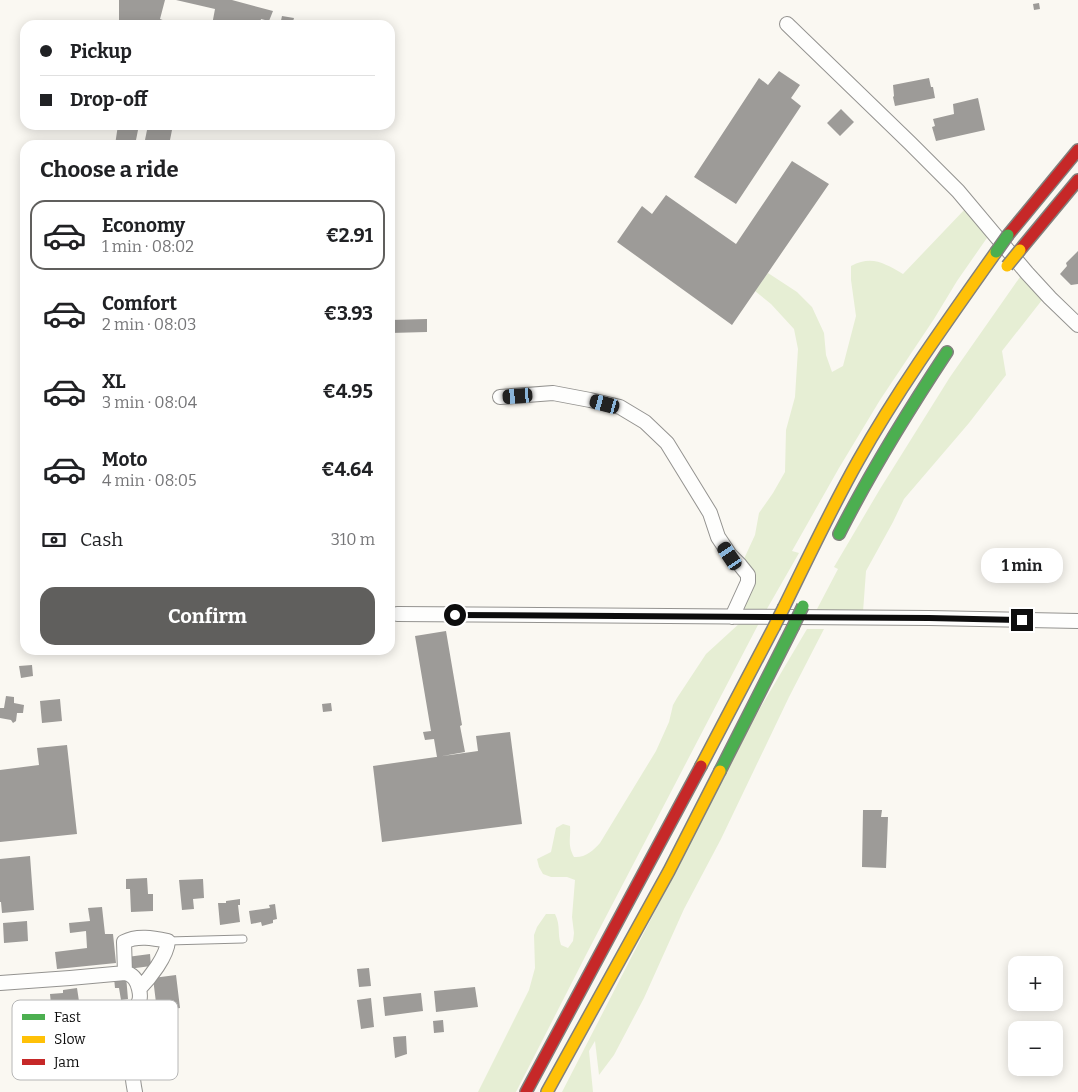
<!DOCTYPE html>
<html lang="en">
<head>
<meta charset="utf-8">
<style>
	body { margin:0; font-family:Bitter,serif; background:#f6f6f6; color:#202124; height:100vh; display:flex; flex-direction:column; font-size:19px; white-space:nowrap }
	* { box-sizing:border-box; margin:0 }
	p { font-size:16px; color:#757577 }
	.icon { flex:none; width:28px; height:28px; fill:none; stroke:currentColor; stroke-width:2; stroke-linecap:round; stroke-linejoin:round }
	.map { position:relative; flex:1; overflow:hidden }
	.drawer { position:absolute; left:20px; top:140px; width:375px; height:515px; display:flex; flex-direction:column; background:#fff; border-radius:15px; box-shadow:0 2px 12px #0003 }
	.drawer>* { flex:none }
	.hud { position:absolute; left:20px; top:20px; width:375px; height:110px; border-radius:15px; box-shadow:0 2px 12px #0003; display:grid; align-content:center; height:110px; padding:0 20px; background:#fff }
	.tools { position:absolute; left:1008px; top:956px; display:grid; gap:10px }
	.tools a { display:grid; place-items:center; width:55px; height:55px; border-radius:10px; background:#fff; box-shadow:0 2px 12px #0003; font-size:25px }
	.end { position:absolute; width:22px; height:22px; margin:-11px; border:6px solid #0d0d0d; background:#fff; box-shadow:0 0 0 2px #fff }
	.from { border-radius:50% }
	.bubble { position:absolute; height:35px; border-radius:15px; background:#fff; box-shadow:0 2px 12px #0003; font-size:16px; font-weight:700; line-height:35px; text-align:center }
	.car { position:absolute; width:15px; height:30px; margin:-15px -8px; border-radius:6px; box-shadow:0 0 4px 1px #0007; background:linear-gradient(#222 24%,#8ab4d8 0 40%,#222 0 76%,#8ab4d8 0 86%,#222 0) }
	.hud b { display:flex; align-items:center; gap:18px; height:48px; font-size:19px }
	.hud b+b { border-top:1px solid #e0e0e0 }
	.hud i { width:12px; height:12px; background:#202124 }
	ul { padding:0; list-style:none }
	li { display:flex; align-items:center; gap:15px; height:70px; margin:0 10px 8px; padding:0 10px; border:2px solid transparent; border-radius:15px }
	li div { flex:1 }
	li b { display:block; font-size:19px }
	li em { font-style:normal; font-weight:700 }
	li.active { border-color:#605f5d }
	li>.icon { width:45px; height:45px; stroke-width:1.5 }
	h2 { padding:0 20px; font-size:22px; line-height:60px }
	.pay { display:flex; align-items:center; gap:12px; height:55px; padding:0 20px; font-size:19px }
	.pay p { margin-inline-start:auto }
	.action { display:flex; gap:10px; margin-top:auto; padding:10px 20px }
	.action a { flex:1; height:58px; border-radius:15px; background:#605f5d; color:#fff; font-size:20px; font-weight:700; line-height:58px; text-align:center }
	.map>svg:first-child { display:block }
</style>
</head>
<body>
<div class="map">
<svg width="1078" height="1092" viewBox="0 0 1078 1092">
	<rect width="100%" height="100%" fill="#faf8f2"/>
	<path fill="#e6eed4" d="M966,208l23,27 -32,46 -23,38 -54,81 -41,68 -47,83 7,2 -35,61 -26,-2 5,-51 12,-26 4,-22 14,-20 12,-21 1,-42 9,-33 3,-48 -4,-20 -23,-25 -16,-13 13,-18 29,19 15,15 12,26 2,22 6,17 11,-6 13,-50 -5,-36v-14c21,-11 33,-3 52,8z
		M1020,277l22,23 -40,51 4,24 -37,48 -65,76 -11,23 -27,49 -3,41 -47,-1 22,-42 -4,-2 46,-78 70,-112z
		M741,622l18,1 -172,330 -71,139h-38l51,-102 6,-22 -1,-33 3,-8 9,-13h9c6,12 2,19 6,31l7,3 5,-7 1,-8 -2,-16 3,-37 -8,-3h-16l-8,-3 -4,-7 -2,-8 14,-7 5,-24 7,-4 7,2c1,13 -3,18 4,31 11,1 19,-6 26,-14l56,-92 13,-29 4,-17 4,-7 29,-44z
		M807,629h17l-35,68 -68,142 -37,70 -40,89 -30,57 -15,20 -4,-34 -6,10 4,41h-31l194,-377z"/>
	<path fill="#9d9b98" d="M119,0h46l-5,19 8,3 -1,3h-44l-4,-1z
		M176,0h56l41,11 -4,10 -8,-2 -1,5 -8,-1 -1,2h-39l3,-16z
		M1039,3l1,6 -6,1 -1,-6z
		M282,16l12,2 -2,7h-12z
		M779,71l21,14 -9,13 10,8 -65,98 -42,-27 65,-99 9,7z
		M929,78l2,9h2l2,11 -40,8 -2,-9 1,-1 -1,-11z
		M978,98l7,32 -49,11 -4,-14 3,-1 -2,-7 21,-5 -1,-10z
		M841,109l13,13 -14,14 -13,-13z
		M118,125h21l-4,20h-20z
		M148,125h25l-4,20h-25z
		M792,161l37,23 -97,141 -115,-83 25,-36 10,8 14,-19 70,49z
		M1078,251v33l-7,1 -11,-11 7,-8 -1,-3z
		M427,319v13l-37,1v-13z
		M446,631l16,94 -2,1 5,26 -28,5 -3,-18 -9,1 -2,-8 8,-1 -16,-95z
		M32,665l1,11 -12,2 -2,-12z
		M6,696l8,1v6l10,2 -1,8h-6l-1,8 -3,2 -2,-3 -11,-2v-10h4z
		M60,699l2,22 -20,2 -2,-22z
		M331,703l1,8 -9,1 -1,-8z
		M510,732l12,92 -140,18 -9,-76 105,-15 -2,-15z
		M67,745l10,89 -77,8v-72l39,-5 -2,-17z
		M863,810h19l-1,7h7l-2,51 -24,-1z
		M30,856l4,54 -32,3 -1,-11h-1v-43z
		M147,878l1,16h5v17l-22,1 -1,-23h-4v-10z
		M203,879l1,19 -11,1 1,10 -12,1 -3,-30z
		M240,899v6h-2l2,17 -20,3 -2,-22h8v-2z
		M275,904l2,15 -4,1v3l-11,3 -1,-4 -10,2 -2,-13 21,-3 -1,-3z
		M102,907l3,27h8l3,29 -59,6 -2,-17 32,-4 -1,-17 -16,2 -1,-10 21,-2 -2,-13z
		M27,921l1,20 -24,2 -1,-20z
		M150,954l1,12 -23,3 -1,-12z
		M369,968l2,18 -12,1 -2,-18z
		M176,975l4,33 -23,3 -4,-33z
		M126,976l2,23 -7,1 -2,-12h-4l-1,-10z
		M475,987l3,20 -42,5 -2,-21z
		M77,988l3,20h-4l1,4 -25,3 -2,-21 13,-1v-3z
		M421,993l2,18 -38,5 -2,-19z
		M371,998l3,29 -13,2 -4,-29z
		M443,1020l1,12 -10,1 -1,-12z
		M406,1036l1,18 -12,4 -2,-21z"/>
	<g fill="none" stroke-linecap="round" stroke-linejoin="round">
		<defs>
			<path id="lane" d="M168,941l75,-2"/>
			<path id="street" d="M787,24l123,119 48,48 69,82 23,25 28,27
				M500,397l53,-4 37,7 30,7 25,15 22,21 43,70 8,24 12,18 10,10 8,10v7l-16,35
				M397,614l532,4 149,3
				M125,973l-1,-31c13,-7 29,-4 44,-1 -1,15 -18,37 -29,48
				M0,983l70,-5 55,-5c8,1 12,7 14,16 4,17 -6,16 -8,28 -1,5 0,11 0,16 0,20 0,40 4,59"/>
			<path id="fast" d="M839,534c32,-63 69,-123 108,-182
				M720,771l73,-144"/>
			<path id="slow" d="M784,607c24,-49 47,-98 74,-146 41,-73 90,-141 138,-209
				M701,766l73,-139
				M547,1092l122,-221 51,-100"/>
			<path id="jam" d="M1008,235l70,-85
				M1020,250l58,-70
				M526,1092l175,-326"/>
		</defs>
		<use href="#lane" stroke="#949390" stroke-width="9"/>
		<use href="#street" stroke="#949390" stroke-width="16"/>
		<use href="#fast" stroke="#81807d" stroke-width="14"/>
		<use href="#slow" stroke="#81807d" stroke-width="14"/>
		<use href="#jam" stroke="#81807d" stroke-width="14"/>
		<use href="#lane" stroke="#fefefd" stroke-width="7"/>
		<use href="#street" stroke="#fefefd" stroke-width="14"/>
		<use href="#fast" stroke="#4caf50" stroke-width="11"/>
		<use href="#slow" stroke="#ffc107" stroke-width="11"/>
		<use href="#jam" stroke="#c62828" stroke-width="11"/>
		<defs>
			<path id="fast-bridge" d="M996,252l12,-17
				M793,627l10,-21"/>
			<path id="slow-bridge" d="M1007,266l13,-16
				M774,627l10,-20"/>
		</defs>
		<use href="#fast-bridge" stroke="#81807d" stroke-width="14" stroke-linecap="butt"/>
		<use href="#slow-bridge" stroke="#81807d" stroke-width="14" stroke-linecap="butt"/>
		<use href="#fast-bridge" stroke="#4caf50" stroke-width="11"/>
		<use href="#slow-bridge" stroke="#ffc107" stroke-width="11"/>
	</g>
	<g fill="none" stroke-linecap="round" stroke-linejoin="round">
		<path stroke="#0d0d0d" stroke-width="6" d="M455,615l474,3 93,2"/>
	</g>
	<rect x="12" y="1000" width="166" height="80" rx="8" fill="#fff" stroke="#b6b6b6" stroke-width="1"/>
	<rect x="22" y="1014" width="23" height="6" fill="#4caf50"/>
	<rect x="22" y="1036" width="23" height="7" fill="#ffc107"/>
	<rect x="22" y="1059" width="23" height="6" fill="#c62828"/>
	<g font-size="14" fill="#0d0d0d">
		<text x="54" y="1022">Fast</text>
		<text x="54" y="1044">Slow</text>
		<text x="54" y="1067">Jam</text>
	</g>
</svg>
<div class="tools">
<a>+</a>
<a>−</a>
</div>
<i class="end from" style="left:455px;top:615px"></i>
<i class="end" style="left:1022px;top:620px"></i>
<div class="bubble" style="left:981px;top:548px;width:82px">1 min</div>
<i class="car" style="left:518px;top:396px;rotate:266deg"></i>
<i class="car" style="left:605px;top:404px;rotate:285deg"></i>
<i class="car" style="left:730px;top:556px;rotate:326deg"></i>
<div class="hud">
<b><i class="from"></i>Pickup</b>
<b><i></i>Drop-off</b>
</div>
<section class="drawer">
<h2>Choose a ride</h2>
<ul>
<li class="active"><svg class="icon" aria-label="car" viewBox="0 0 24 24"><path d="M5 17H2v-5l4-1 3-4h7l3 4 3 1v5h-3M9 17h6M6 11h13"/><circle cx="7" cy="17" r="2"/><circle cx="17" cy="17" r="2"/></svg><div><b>Economy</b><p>1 min · 08:02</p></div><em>€2.91</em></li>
<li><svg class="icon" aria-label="car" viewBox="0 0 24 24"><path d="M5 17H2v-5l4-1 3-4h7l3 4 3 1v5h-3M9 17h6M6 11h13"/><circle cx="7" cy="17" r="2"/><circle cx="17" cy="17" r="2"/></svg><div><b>Comfort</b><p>2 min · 08:03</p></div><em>€3.93</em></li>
<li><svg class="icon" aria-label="car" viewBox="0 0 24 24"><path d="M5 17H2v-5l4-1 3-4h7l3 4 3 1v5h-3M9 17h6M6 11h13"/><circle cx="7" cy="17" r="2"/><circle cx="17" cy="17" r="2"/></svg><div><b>XL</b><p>3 min · 08:04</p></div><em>€4.95</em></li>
<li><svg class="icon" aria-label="car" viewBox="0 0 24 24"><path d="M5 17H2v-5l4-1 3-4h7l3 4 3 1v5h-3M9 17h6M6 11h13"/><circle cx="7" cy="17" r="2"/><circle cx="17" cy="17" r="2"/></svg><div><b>Moto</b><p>4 min · 08:05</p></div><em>€4.64</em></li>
</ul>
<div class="pay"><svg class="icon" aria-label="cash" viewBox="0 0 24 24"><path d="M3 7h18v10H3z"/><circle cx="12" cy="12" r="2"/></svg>Cash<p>310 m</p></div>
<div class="action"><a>Confirm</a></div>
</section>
</div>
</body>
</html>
